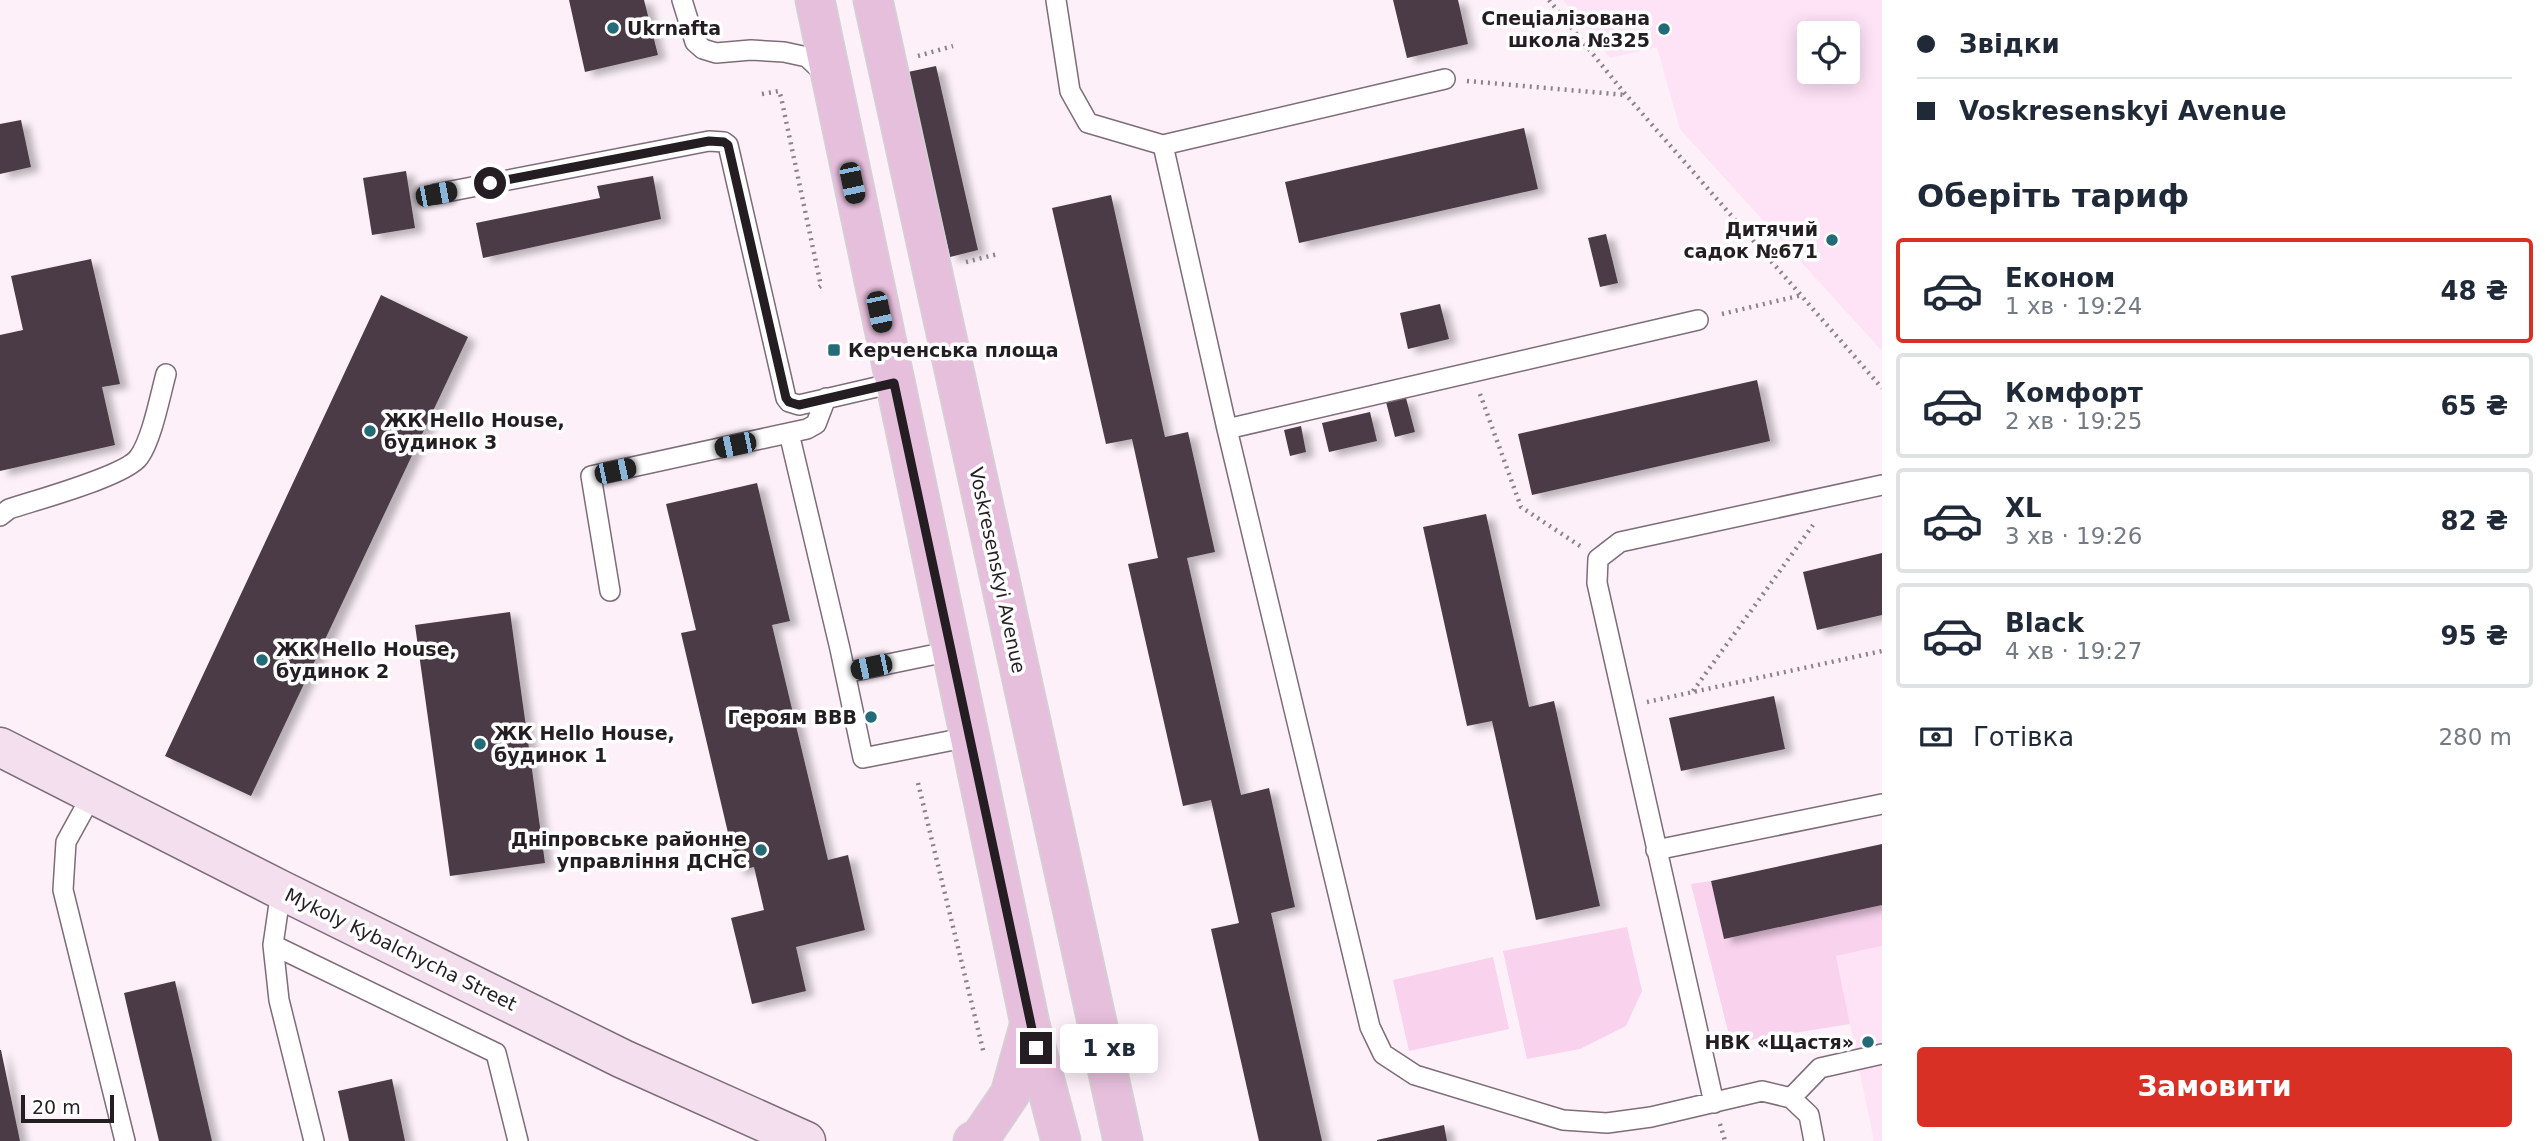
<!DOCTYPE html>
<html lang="uk">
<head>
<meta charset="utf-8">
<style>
	body { margin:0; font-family:"DejaVu Sans",sans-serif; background:#f2f2f3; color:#1f2937; height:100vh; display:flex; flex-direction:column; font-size:26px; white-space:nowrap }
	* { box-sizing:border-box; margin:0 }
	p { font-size:23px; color:#747a83 }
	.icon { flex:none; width:38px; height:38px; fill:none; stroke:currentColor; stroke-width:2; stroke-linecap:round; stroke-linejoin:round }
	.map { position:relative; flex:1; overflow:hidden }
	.panel { display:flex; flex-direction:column; background:#fff; width:665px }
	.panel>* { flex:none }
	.top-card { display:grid; align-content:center; height:154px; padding:0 35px; background:#fff }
	.controls { position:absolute; left:1797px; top:21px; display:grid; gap:14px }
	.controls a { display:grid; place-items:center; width:63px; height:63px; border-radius:7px; background:#fff; box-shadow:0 4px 18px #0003; font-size:35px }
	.scale { position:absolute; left:21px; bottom:18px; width:93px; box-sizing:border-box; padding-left:7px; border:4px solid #241d22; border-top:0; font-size:19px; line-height:24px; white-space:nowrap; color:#241d22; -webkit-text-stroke:5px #fff; paint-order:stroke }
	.end { position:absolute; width:32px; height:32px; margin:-16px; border:9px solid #241d22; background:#fff; box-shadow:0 0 0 4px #fff }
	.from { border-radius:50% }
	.bubble { position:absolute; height:49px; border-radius:7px; background:#fff; box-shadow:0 4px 18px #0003; font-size:23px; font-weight:800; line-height:49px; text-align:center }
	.car { position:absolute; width:21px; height:42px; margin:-21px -10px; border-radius:9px; box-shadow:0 0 5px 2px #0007; background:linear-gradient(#222 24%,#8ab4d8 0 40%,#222 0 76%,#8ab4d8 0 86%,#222 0) }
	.top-card b { display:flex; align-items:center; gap:24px; height:66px; font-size:26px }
	.top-card b+b { border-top:2px solid #e0e1e3 }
	.top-card i { width:18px; height:18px; background:#1f2937 }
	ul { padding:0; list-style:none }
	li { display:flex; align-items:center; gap:21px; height:105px; margin:0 14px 10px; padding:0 21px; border:4px solid #e0e1e3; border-radius:7px }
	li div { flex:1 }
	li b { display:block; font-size:26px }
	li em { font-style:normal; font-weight:800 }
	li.active { border-color:#d93025 }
	li>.icon { width:63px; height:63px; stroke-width:1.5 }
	h2 { padding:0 35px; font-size:32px; line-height:84px }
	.pay { display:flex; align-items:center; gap:18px; height:77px; padding:0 35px; font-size:26px }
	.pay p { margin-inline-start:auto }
	.button { display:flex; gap:14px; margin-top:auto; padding:14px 35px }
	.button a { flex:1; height:80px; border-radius:7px; background:#d93025; color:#fff; font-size:28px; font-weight:800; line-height:80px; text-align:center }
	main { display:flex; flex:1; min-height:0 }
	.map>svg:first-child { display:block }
</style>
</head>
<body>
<main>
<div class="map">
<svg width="1882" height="1141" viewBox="0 0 1882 1141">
	<defs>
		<filter id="shadow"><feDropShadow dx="8" dy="4.5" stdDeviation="3.5" flood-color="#0004"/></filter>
	</defs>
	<rect width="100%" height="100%" fill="#fdf0f9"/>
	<path fill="#fee2f6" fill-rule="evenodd" d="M1563,0h319v351l-202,-222 -23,-82 -47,11zM1810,33h38v39h-38z
		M1882,946v195h-8l-38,-185z"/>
	<path fill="#f9d2ee" d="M1711,881l13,58 158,-34v41l-46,10 14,68 -119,19 -40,-159z
		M1627,927l15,64 -16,35 -46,23 -53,10 -24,-108z
		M1493,957l16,72 -100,22 -16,-71z"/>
	<path fill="#4b3b47" filter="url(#shadow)" d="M569,0h75l14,55 -73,17z
		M1393,0h65l10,44 -61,14z
		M936,66l42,184 -28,7 -42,-185z
		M21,120l10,47 -31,7v-50z
		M1524,128l14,61 -239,54 -14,-61z
		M406,171l9,57 -43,7 -9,-57z
		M653,176l8,43 -178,39 -7,-35 124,-25 -3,-12z
		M1111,195l54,242 23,-5 27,120 -28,6 54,237 28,-7 26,119 -24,6 51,228h-63l-48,-212 28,-6 -28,-123 -28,6 -55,-242 30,-6 -26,-119 -26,5 -54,-236z
		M1606,234l12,49 -18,4 -12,-49z
		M91,259l29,125 -18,3 13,58 -115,26v-136l23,-5 -12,-54z
		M381,295l87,42 -217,459 -86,-40z
		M1440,304l9,35 -41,10 -8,-36z
		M1757,380l13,61 -238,54 -14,-61z
		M1406,398l9,34 -20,5 -9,-35z
		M1370,412l7,29 -48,11 -7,-29z
		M1301,426l5,26 -16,4 -6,-26z
		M757,483l33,138 -18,4 56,235 20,-5 17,75 -69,17 10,44 -54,13 -21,-86 33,-8 -10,-43 -17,4 -56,-238 15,-3 -30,-126z
		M1486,514l43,193 25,-6 46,205 -64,14 -44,-199 -25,5 -44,-199z
		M1882,553v62l-65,15 -14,-58z
		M510,612l35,251 -95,13 -35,-251z
		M1774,696l11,53 -104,22 -12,-53z
		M1882,844v61l-158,34 -13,-58z
		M175,981l37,160h-53l-27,-113 -8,-35z
		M0,1050h1l19,91h-20z
		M392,1079l13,62h-56l-11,-50z
		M1444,1125l3,16h-70v-1z"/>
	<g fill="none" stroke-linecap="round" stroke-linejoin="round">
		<defs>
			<path id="lane" d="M682,0l13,42 8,7 13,4 35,-3 33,2 23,5 18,17
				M1056,0l14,91 18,32 75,22 282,-66
				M1163,145l64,284 143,598 13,27 32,21 148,45 44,3 44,-6 111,-26 29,7 18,17 5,26
				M436,194l273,-53 15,1 4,3 58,253 3,4 10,3 95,-22
				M1227,429l471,-109
				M789,433l51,216 23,109 106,-21
				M0,516l9,-7c27,-9 117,-33 130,-52 13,-18 21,-61 27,-83
				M610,591l-19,-115 216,-47 9,-5 10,-26
				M845,673l106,-22
				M93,793l-27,49 -3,48 62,251
				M1656,850l226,-46
				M281,890l-8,55 6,55 35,141
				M273,945l223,108 22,88
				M1791,1098l29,-30 62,-14
				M1714,1103l-117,-520 1,-24 22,-17 262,-57"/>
			<path id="secondary" d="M0,747l281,143 342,169 183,82"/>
			<path id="primary" d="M815,0l215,1024 31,117
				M873,0l250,1141
				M973,1141l7,-3 30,-44 19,-68"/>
		</defs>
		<use href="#lane" stroke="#7e6c79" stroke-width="22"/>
		<use href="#secondary" stroke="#7e6c79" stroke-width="41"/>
		<use href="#primary" stroke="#d3d2d3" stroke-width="41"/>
		<path stroke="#8c8289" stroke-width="4.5" stroke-dasharray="2 5" stroke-linecap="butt" d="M1549,0l77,95 256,293
			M918,56l35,-10
			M1467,81l159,14
			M762,94l17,-3 2,6 40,189 -5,3
			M966,262l32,-8
			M1722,314l80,-19
			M1480,394l41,113 59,39
			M1693,691l120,-166
			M1647,702l235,-51
			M918,783l66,271
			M1720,1124l5,17"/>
		<use href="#lane" stroke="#fff" stroke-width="19"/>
		<use href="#secondary" stroke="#f3dfee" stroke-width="38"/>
		<use href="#primary" stroke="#e6bfdc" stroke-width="38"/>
	</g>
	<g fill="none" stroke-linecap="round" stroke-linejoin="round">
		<path stroke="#241d22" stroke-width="9" d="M490,183l219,-42 15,1 4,3 58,253 3,4 10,3 95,-22 142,665"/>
	</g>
	<g fill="#246b78" stroke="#fff" stroke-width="2.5">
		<circle cx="613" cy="28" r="7"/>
		<circle cx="1664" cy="29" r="7"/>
		<circle cx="1832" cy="240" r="7"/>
		<rect x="827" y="343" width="14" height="14" rx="3.5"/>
		<circle cx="370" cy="431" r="7"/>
		<circle cx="262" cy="660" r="7"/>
		<circle cx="871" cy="717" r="7"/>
		<circle cx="480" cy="744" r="7"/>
		<circle cx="761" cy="850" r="7"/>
		<circle cx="1868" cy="1042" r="7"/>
	</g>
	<g text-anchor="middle" stroke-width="7" stroke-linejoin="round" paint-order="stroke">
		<g font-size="19" font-weight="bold" fill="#241d22" stroke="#fff" text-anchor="end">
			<text x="1650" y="25">Спеціалізована<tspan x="1650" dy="22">школа №325</tspan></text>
			<text x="627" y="35" text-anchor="start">Ukrnafta</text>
			<text x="1818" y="236">Дитячий<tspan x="1818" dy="22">садок №671</tspan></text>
			<text x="848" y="357" text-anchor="start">Керченська площа</text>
			<text x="384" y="427" text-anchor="start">ЖК Hello House,<tspan x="384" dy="22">будинок 3</tspan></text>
			<text x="276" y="656" text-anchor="start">ЖК Hello House,<tspan x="276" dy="22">будинок 2</tspan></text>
			<text x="857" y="724">Героям ВВВ</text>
			<text x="494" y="740" text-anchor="start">ЖК Hello House,<tspan x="494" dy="22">будинок 1</tspan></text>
			<text x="747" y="846">Дніпровське районне<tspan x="747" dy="22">управління ДСНС</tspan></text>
			<text x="1854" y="1049">НВК «Щастя»</text>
		</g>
		<g font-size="19" fill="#241d22" stroke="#fff">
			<text transform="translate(998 570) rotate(78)" y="7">Voskresenskyi Avenue</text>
			<text transform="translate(401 949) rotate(26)" y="7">Mykoly Kybalchycha Street</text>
		</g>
	</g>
</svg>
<div class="controls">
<a><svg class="icon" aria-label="locate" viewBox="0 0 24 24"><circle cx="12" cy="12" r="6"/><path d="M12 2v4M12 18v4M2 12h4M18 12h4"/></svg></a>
</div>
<div class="scale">20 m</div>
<i class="end from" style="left:490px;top:183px"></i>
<i class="end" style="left:1036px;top:1048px"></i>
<div class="bubble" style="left:1060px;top:1024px;width:98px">1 хв</div>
<i class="car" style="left:852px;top:183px;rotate:168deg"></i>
<i class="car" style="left:436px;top:194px;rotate:79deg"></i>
<i class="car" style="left:879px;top:312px;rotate:168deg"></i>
<i class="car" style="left:735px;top:445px;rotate:258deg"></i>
<i class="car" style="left:615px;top:471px;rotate:78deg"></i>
<i class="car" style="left:871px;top:667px;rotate:258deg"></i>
</div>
<section class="panel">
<div class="top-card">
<b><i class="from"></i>Звідки</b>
<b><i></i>Voskresenskyi Avenue</b>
</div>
<h2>Оберіть тариф</h2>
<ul>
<li class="active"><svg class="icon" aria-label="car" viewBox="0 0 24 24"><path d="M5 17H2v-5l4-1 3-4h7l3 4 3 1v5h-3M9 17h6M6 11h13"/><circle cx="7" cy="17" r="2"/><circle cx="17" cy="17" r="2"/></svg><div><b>Економ</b><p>1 хв · 19:24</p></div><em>48 ₴</em></li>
<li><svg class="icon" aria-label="car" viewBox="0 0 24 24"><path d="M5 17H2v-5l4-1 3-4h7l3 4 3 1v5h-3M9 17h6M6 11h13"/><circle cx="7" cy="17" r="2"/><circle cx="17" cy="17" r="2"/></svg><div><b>Комфорт</b><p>2 хв · 19:25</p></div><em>65 ₴</em></li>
<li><svg class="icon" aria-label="car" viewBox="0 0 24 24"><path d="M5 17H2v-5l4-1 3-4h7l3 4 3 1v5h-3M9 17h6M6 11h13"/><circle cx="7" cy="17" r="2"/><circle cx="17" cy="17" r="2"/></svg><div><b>XL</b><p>3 хв · 19:26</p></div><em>82 ₴</em></li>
<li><svg class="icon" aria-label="car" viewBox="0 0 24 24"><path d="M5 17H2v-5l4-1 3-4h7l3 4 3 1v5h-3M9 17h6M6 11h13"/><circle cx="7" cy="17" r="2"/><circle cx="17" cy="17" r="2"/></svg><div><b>Black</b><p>4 хв · 19:27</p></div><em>95 ₴</em></li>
</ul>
<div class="pay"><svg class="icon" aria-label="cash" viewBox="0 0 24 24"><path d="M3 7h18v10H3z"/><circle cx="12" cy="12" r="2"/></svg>Готівка<p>280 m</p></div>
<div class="button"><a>Замовити</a></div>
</section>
</main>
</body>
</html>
